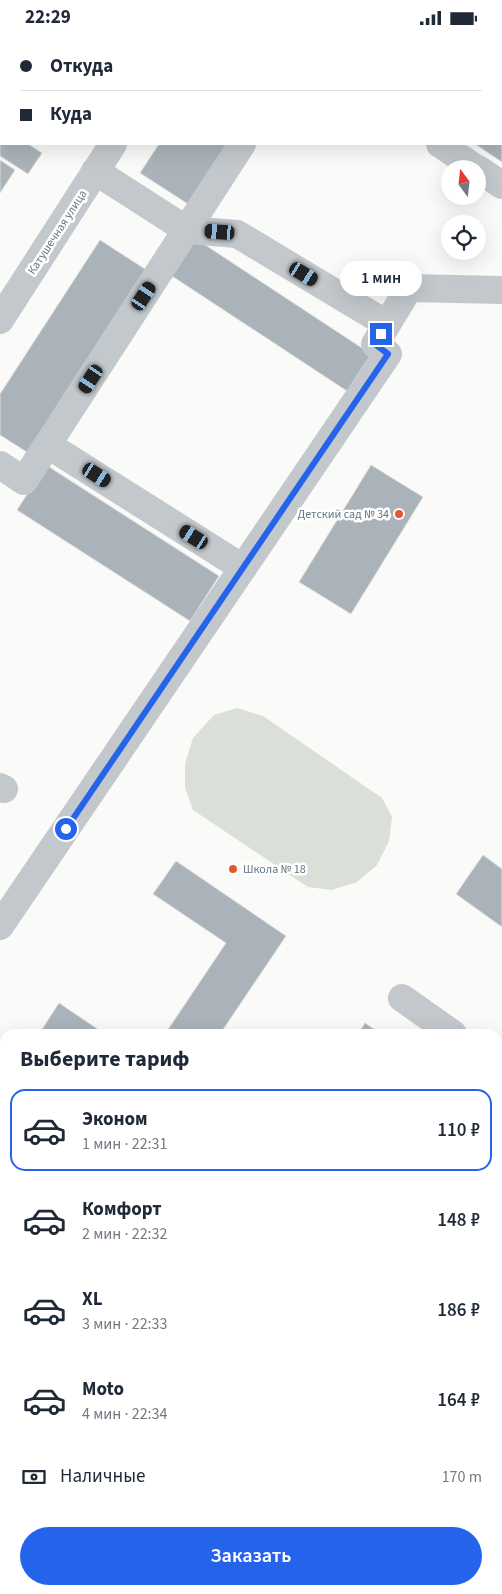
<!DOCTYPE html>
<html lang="ru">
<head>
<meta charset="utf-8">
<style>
	body { margin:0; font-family:"Source Sans 3",sans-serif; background:#f6f6f7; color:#1f2937; height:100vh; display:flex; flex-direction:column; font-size:19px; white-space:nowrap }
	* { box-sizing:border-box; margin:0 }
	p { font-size:16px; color:#747a83 }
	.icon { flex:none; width:28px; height:28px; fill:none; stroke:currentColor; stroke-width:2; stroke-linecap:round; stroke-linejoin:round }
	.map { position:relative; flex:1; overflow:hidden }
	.panel { position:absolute; left:0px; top:994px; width:502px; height:566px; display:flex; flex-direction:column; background:#fff; border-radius:15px 15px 0 0; box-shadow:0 5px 20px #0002 }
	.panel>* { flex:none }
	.banner { position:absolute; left:0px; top:0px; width:502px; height:110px; box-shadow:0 5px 20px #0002; display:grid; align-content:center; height:110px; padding:0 20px; background:#fff }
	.needle { width:32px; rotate:345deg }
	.fabs { position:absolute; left:441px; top:125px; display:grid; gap:10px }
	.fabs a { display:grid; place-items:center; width:45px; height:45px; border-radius:50%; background:#fff; box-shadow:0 5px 20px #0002; font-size:25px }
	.end { position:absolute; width:22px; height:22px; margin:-11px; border:6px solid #2563eb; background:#fff; box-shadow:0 0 0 2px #fff }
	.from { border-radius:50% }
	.bubble { position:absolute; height:35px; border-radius:18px; background:#fff; box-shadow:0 5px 20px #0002; font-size:16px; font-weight:600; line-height:35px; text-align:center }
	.car { position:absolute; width:15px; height:30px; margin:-15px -8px; border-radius:6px; box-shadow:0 0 4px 1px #0007; background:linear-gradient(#222 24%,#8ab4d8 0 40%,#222 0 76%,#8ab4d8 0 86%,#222 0) }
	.banner b { display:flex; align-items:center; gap:18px; height:48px; font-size:19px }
	.banner b+b { border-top:1px solid #e0e1e3 }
	.banner i { width:12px; height:12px; background:#1f2937 }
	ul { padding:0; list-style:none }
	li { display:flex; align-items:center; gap:15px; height:82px; margin:0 10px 8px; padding:0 10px; border:2px solid transparent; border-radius:15px }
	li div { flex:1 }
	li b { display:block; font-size:19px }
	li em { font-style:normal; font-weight:600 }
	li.current { border-color:#2563eb }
	li>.icon { width:45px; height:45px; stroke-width:1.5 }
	h2 { padding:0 20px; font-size:22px; line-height:60px }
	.pay { display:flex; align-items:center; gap:12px; height:55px; padding:0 20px; font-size:19px }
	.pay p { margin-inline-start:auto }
	.primary-button { display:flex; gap:10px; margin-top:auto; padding:10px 20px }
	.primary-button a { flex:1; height:58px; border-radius:30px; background:#2563eb; color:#fff; font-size:20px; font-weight:600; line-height:58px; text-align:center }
	.status { display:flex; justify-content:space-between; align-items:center; height:35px; padding:0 25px; background:#fff; direction:ltr }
	.status svg { height:14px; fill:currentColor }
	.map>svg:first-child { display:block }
</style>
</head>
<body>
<div class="status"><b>22:29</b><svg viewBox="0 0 49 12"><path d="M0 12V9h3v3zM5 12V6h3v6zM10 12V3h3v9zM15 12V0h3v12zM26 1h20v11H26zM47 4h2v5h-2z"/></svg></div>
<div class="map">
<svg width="502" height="1559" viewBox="0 0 502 1559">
	<rect width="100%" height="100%" fill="#fafaf8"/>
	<path fill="#dadfd7" d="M237,673l26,8 119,82 10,19 -3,24 -12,24 -20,17 -25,8 -24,-3 -115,-77 -8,-23v-23l8,-26 21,-23z"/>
	<path fill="#aab3b9" stroke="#dcdcda" d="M229,0h69l-1,1h-69z
		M325,0h73l2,1h-76z
		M501,69l1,1v57l-27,-18h26z
		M0,91h1v18h27l14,9 -14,21 -28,-18z
		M159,109h69l-40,60 -48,-31z
		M0,125l15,10 -15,23z
		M193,202l178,117 -24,37 -178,-117z
		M100,205l48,31 -118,183 -30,-19v-41z
		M46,430l173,111 -29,45 -173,-111z
		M371,430l52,32 -72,117 -52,-32z
		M483,820l19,14v58l-46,-33z
		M176,826l110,75 -66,98h-55l61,-91 -73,-49z
		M59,968l46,31h-66z
		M365,988l16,11h-23z
		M498,1075l4,3v51l-2,4 -2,-2z
		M502,1212v160l-4,-3v-151z
		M0,1246l5,4v43l-5,7z
		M76,1555h21l6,4h-30z
		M268,1555h66l-2,4h-67z"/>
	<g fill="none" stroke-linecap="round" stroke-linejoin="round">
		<path stroke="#c3c8cc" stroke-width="28" d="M182,1l1,-1
			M312,1v-1
			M440,109l37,25
			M478,134l24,16
			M95,136l92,59 50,4 150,90
			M0,285l113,-176
			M48,410l195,123
			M0,430l24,16 218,-337
			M0,752l4,2
			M0,891l388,-572 -13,-10 34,-56 93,2
			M402,963l51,36
			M498,1030l4,3
			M0,1156l5,4
			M498,1197l4,-7
			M0,1554l7,5
			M51,1559l3,-4"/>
		<path stroke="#d6dbdf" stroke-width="28" d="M498,1498l4,-7
			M456,1559l2,-4"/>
	</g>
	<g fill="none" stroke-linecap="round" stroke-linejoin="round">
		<path stroke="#2563eb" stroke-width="6" d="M66,794l322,-475 -13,-10 6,-10"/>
	</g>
	<g fill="#e4572e" stroke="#fff" stroke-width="2">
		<circle cx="399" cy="479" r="5"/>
		<circle cx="233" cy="834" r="5"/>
	</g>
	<g text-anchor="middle" stroke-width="5" stroke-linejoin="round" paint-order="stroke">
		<g font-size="12" fill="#657683" stroke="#fff">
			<text transform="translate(57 197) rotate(-57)" y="4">Катушечная улица</text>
		</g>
		<g font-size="12" fill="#657683" stroke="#fff" text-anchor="end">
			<text x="389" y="483">Детский сад № 34</text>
			<text x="243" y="838" text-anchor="start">Школа № 18</text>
		</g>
	</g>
</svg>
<div class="fabs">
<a><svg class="needle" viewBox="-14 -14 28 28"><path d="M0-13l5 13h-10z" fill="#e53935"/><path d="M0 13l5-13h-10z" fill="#747a83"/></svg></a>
<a><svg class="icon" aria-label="locate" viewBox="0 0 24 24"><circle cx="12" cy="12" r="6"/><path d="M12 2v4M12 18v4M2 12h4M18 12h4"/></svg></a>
</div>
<i class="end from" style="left:66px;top:794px"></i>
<i class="end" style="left:381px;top:299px"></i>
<div class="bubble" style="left:340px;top:226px;width:82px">1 мин</div>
<i class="car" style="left:220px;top:197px;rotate:274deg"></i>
<i class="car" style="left:304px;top:239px;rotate:121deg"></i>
<i class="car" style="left:144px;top:261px;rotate:33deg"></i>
<i class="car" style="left:91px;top:344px;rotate:213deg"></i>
<i class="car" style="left:97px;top:440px;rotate:123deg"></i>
<i class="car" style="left:194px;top:502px;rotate:302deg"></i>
<div class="banner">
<b><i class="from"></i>Откуда</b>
<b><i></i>Куда</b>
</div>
<section class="panel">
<h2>Выберите тариф</h2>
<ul>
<li class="current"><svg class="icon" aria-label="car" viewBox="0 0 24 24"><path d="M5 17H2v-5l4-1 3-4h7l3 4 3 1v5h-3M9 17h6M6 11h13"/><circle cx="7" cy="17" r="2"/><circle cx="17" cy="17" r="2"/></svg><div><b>Эконом</b><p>1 мин · 22:31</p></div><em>110 ₽</em></li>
<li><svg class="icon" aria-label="car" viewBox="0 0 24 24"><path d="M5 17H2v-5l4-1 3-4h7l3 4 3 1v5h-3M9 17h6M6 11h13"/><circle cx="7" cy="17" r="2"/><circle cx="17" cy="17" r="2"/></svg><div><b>Комфорт</b><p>2 мин · 22:32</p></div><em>148 ₽</em></li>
<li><svg class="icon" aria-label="car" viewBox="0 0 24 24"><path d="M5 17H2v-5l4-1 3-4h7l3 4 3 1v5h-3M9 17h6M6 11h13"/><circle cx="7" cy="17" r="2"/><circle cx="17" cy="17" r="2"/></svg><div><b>XL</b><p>3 мин · 22:33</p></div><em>186 ₽</em></li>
<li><svg class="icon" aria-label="car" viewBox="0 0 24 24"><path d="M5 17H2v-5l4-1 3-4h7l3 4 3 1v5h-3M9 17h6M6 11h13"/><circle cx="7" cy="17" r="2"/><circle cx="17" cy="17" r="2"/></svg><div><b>Moto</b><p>4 мин · 22:34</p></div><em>164 ₽</em></li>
</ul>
<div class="pay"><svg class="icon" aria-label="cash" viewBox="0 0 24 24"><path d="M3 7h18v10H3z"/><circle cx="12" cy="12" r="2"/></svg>Наличные<p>170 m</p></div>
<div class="primary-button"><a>Заказать</a></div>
</section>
</div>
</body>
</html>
